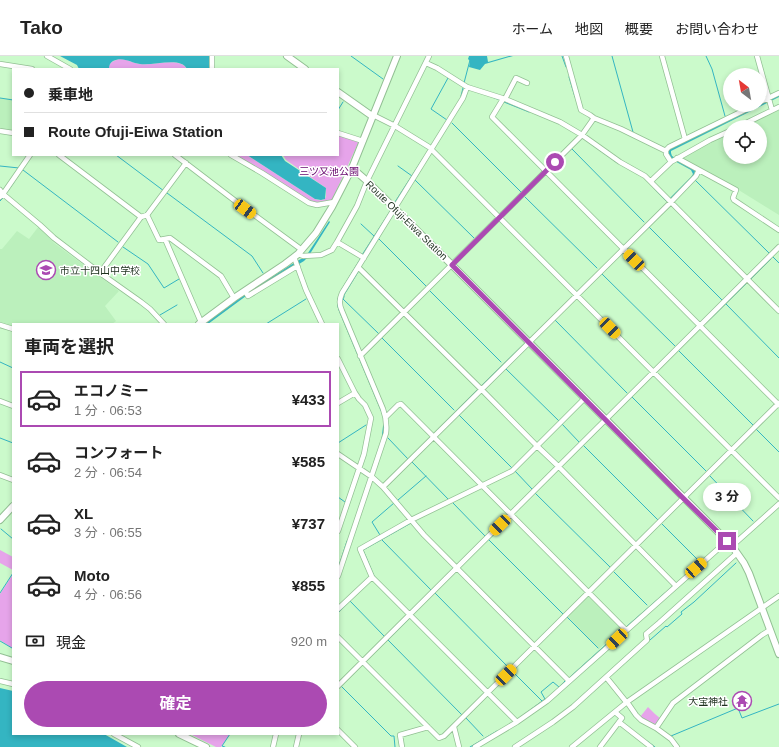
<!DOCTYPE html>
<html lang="ja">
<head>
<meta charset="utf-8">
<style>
	body { margin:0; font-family:Helvetica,"Noto Sans JP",sans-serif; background:#f2f2f2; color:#222; height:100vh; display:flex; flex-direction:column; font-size:15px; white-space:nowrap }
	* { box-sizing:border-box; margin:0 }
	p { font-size:13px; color:#767676 }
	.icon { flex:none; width:22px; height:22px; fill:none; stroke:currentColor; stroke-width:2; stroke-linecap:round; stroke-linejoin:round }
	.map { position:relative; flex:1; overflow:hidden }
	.side { position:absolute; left:12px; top:267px; width:327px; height:412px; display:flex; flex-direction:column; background:#fff; border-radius:0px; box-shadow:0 2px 6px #0003 }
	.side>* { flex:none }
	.hud { position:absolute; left:12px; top:12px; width:327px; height:88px; border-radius:0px; box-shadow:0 2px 6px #0003; display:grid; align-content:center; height:88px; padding:0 12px; background:#fff }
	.needle { width:26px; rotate:329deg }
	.buttons { position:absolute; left:723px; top:12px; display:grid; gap:8px }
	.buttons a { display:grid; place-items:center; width:44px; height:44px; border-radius:50%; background:#fff; box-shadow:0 2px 6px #0003; font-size:20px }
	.end { position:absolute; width:18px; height:18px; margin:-9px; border:5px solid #ab4ab2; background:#fff; box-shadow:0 0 0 2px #fff }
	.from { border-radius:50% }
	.bubble { position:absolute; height:28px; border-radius:14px; background:#fff; box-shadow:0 2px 6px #0003; font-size:13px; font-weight:700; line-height:28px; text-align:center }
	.car { position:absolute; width:12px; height:24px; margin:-12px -6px; border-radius:5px; box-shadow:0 0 3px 1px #0007; background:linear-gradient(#f5c518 24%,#345 0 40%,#f5c518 0 76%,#345 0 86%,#f5c518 0) }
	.hud b { display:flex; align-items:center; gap:14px; height:38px; font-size:15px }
	.hud b+b { border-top:1px solid #e0e0e0 }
	.hud i { width:10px; height:10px; background:#222 }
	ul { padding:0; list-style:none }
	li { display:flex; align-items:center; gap:12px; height:56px; margin:0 8px 6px; padding:0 4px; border:2px solid transparent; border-radius:0px }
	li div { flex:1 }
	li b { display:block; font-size:15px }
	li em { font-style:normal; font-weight:700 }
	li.selected { border-color:#ab4ab2 }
	li>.icon { width:36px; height:36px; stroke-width:1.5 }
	h2 { padding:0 12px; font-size:18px; line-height:48px }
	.pay { display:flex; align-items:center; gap:10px; height:44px; padding:0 12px; font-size:15px }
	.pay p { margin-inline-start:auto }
	.action { display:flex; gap:8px; margin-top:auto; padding:8px 12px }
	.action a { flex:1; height:46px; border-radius:24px; background:#ab4ab2; color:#fff; font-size:16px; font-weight:700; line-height:46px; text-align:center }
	header { display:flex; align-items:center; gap:24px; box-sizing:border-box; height:56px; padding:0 20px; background:#fff; border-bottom:1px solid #e0e0e0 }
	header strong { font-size:19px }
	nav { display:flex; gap:22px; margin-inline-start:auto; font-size:14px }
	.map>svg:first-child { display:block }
</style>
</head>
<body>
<header>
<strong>Tako</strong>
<nav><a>ホーム</a><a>地図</a><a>概要</a><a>お問い合わせ</a></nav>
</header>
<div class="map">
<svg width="779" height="691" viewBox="0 0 779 691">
	<rect width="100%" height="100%" fill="#cbfacb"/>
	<path fill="#bbf0bc" d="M0,42l13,1v32l-13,-2z
		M779,54v105l-42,-26 -57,-31 50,-26v25h30v-30h-19l28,-13h2z
		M39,170l15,17 65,48 -14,15 11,15 -4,3h-99v3l-13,-5v-73h2l15,-18 12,8z
		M588,540l33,33 -22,20 -32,-33z"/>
	<path fill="#e6a4ea" d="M119,3c9,0 13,4 21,5 13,2 40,-8 47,5h-78c-1,-6 4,-8 10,-10z
		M338,76l22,7 -29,63 -17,2 -80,-49h13l68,44c4,1 8,3 11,-2v-9l-40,-28 -3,-5h55z
		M0,494l13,7v13l-13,-7z
		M13,518v75l-13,-9v-46z
		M648,651l7,7 6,5 -6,7 -15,-9z
		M190,678h40l-9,13h-5z"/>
	<path fill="#34b5c2" d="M60,0h150l1,13h-24c-6,-13 -33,-3 -47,-5 -9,-1 -17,-8 -27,-3 -3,2 -4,4 -4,8h-30l-2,-4z
		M469,0h18l1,6 21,-6h4l-28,8 -5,6 -11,-3 1,-6 -2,-2z
		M779,39v2l-108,54v2l1,3 22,13 1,2 -1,5 -23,23 -1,-1 21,-21 2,-3 -2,-4 -20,-11 -3,-4v-4l2,-2z
		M247,99h34l4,6 41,27 -1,11 -4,1 -6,-1z
		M329,165l1,1 -22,35 -4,4 -58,35 -38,28h-3c29,-24 61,-43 92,-63l4,-2h2l5,-6z
		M0,632l13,3v43h91l23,13h-127z"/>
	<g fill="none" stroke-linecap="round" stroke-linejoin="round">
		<path stroke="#34b5c2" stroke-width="1" d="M351,0l32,23
			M562,0l4,11
			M612,0l21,76
			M706,0l6,13 13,47
			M569,21l6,20
			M464,27l6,-23
			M461,40l2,-8
			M492,41l8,3
			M0,42l13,2
			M504,46l25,10
			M338,54l5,-8
			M447,64l-16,-11 17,-31
			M452,67l69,69
			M583,82l33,24
			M572,93l72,73
			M116,99l48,36
			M0,110l19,2
			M398,110l14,10
			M23,114l95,72
			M415,124l59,58
			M695,124l74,73
			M652,130l14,15
			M7,136l7,-10
			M167,137l85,63 11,17
			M525,141l72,71
			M0,145l3,-3
			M395,146l29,-45
			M361,168l13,12
			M649,171l73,73
			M379,183l47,47
			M123,191l25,17 16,24 15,-9
			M362,199l29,-45
			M773,201l6,6
			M358,216l-14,23v2l-1,2 36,35
			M602,218l73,72
			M751,223l20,-20
			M342,233l19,-31
			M430,235l71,71
			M339,240c-3,7 -1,12 2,19l42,100
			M726,248l53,54
			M160,259l17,-10
			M555,264l72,73
			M266,268l40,-25
			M704,269l43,-42
			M382,282l72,72
			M679,295l75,75
			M0,306l13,6
			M506,313l53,52
			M482,329l42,-41
			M632,341l75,75
			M459,359l53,53
			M562,368l17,18
			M756,373l23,23
			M434,377l43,-43
			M0,382l13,5
			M388,382l20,21 22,-22
			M382,383l2,-17
			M338,387l28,-18
			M583,389l76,76
			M412,406l37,38
			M515,415l17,18
			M710,420l43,45
			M535,437l75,74
			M338,441l7,5
			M398,444l28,-24
			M453,447l32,33
			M514,458l26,-26
			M662,468l36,36
			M1,473l12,10
			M380,479l-8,-13 22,-19
			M382,484l49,50
			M489,484l74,74
			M460,511l50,-48
			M338,513l9,-28
			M614,516l33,33
			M374,520l-11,-26 48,-27
			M0,537l13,-20
			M435,537l74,75
			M350,545l34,35
			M338,557l22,-22
			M413,558l43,-43
			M567,561l31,31
			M626,571l47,-41
			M388,584l74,75
			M650,584l16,-14 1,1 15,-13 -1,-2 13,-10 42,-39
			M0,585l12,7
			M372,599l37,-36
			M513,616l29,29
			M570,621l51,-46
			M341,630l50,50h3l1,11
			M466,662l17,18
			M518,663l27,-20 -4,-7 12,-10 6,5 6,-6
			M671,680l67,-28 4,10 37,-14
			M647,685l8,6
			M225,691l-3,-1 8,-12
			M470,691l27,-16"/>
		<defs>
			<path id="street" d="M47,0l23,13
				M212,0v13
				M566,0l15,54 9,5 4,3 27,11 45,22v3l5,8 39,-22 20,-9
				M662,0l23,83
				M757,0l15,54
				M426,7l11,5 30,19 38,12 55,23 22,13 38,27 25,14 134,135
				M0,8l32,5
				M503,43l-11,18 287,288
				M505,43l11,-21 11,5
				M760,46l19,-9
				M373,59l22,11 34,21 350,351
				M738,71l41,-20
				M0,75l13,2
				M338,77l25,8
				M666,95l1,-2 2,-2 86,-42
				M59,99l82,62
				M175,99l59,45 68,50
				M231,99l31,18 47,30 8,2 17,-3
				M677,102l59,32 -3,8 1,2 45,30
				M651,125l20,-19
				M0,134l3,4 37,31 14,13 46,35 41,29 9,7 14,15
				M0,141l3,-3 27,-39
				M147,159l12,25 11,-2 51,38 13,22
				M165,183l36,83
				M337,186l27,16
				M298,198l5,2 18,-1 11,-5 5,-8 20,-36 10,-25 62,-125
				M294,201l12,33 16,34
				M358,211l123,122 56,57 21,20 118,120
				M100,217l41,-56 6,-2 39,-52
				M245,235l3,5 46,-28 4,-1
				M0,269l13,4
				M360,300l222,-221 12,-17
				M338,303l17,34 4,6 6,6 6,13 -7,36 -26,77
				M0,345l13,5
				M338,347l17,-10
				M386,361l12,-12 3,-1 225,226
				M338,398l34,23 11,10 41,48 145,146
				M0,419l13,5
				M383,431l288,-285 25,-26 3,-6
				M732,490l47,-42
				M338,520l48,-143c1,-9 0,-16 -3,-24l-41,-98c-3,-7 -3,-11 0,-18l121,-195 4,-11
				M338,553l34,-32
				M338,581l101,101 5,-2 335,-333
				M606,621l21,26
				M0,625l13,3
				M338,630l441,-439
				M627,646l9,13 5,5 15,8 15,11 6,8
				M517,666l-145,-145 -12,-28 51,-29 101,-49 73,-73
				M619,666l32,25
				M454,671l5,20
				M656,672l17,-25 89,-68 8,-5
				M338,674l17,17
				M114,678l24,13
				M273,691l3,-13
				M296,691l3,-13
				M402,691l-2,-12 28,-8
				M475,691l42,-25 30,-21 180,-160
				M515,691l38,-25 20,-15 74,-67 -1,-6 13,-11 78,-70
				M572,691l55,-45 152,-106
				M600,691l22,-29 -7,-6"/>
			<path id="secondary" d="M287,0l18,13
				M338,36l34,24
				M352,112l15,13 85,84 280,281 12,17 5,10 30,81
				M199,268l35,-26 51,-34 13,-10 18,-21 16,-26 20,-39 45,-112
				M0,464l13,-14
				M0,601l13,4
				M179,678l27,13"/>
		</defs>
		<use href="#street" stroke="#93c094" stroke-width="6"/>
		<use href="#secondary" stroke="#93c094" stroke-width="8"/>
		<use href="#street" stroke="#fff" stroke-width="4.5"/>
		<use href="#secondary" stroke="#fff" stroke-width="6"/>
	</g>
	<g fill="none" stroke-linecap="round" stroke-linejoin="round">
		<path stroke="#ab4ab2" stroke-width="5" d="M555,106l-103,103 231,233 44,43"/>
	</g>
	<defs>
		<symbol id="school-ring" viewBox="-11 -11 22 22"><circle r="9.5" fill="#fff" stroke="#ab4ab2" stroke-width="1.5"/><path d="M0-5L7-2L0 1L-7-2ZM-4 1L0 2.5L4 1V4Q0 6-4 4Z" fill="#ab4ab2"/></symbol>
		<symbol id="temple-ring" viewBox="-11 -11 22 22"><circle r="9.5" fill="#fff" stroke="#ab4ab2" stroke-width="1.5"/><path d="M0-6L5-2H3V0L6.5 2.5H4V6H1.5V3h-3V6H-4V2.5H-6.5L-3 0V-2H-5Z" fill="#ab4ab2"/></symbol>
	</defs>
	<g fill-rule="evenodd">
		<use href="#school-ring" x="35" y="203" width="22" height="22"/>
		<use href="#temple-ring" x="731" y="634" width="22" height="22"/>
	</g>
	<g text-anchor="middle" stroke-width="3" stroke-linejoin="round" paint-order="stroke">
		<g font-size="10" fill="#64036b" stroke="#fff">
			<text x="329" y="119">三ツ又池公園</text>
		</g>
		<g font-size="10" fill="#1f311f" stroke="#fff">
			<text transform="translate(407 164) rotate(44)" y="4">Route Ofuji-Eiwa Station</text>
		</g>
		<g font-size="10" fill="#1f311f" stroke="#fff" text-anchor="start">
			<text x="60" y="218">市立十四山中学校</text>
			<text x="728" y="649" text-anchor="end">大宝神社</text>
		</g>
	</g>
</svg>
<div class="buttons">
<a><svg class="needle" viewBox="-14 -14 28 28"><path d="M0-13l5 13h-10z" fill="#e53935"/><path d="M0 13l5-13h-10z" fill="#767676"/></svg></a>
<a><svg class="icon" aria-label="locate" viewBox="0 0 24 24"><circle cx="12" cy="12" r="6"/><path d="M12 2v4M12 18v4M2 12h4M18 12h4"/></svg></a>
</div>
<i class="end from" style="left:555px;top:106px"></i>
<i class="end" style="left:727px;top:485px"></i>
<div class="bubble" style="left:703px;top:427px;width:48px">3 分</div>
<i class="car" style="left:245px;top:153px;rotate:126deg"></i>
<i class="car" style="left:634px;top:204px;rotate:315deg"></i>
<i class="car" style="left:610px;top:272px;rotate:135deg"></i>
<i class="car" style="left:500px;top:469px;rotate:226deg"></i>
<i class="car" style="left:696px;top:512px;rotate:49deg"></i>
<i class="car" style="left:617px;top:583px;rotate:227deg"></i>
<i class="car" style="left:506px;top:619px;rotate:45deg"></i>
<div class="hud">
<b><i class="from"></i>乗車地</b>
<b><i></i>Route Ofuji-Eiwa Station</b>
</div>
<section class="side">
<h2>車両を選択</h2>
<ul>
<li class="selected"><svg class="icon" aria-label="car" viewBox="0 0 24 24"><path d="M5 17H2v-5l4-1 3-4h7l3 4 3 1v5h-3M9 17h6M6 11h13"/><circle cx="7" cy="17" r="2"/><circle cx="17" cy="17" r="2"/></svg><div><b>エコノミー</b><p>1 分 · 06:53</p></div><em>¥433</em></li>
<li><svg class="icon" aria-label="car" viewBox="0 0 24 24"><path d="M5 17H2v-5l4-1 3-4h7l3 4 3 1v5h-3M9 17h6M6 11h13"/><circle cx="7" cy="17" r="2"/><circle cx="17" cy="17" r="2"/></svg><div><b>コンフォート</b><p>2 分 · 06:54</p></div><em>¥585</em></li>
<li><svg class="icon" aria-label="car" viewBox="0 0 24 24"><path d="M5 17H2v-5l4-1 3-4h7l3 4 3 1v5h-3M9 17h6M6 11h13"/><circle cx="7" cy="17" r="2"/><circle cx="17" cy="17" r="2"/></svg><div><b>XL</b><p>3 分 · 06:55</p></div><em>¥737</em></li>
<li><svg class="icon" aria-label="car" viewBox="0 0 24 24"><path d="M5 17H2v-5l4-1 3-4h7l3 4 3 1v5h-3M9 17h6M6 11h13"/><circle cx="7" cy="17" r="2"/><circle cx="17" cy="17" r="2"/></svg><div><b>Moto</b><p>4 分 · 06:56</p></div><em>¥855</em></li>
</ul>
<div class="pay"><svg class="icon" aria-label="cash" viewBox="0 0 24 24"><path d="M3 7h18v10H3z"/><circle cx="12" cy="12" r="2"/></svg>現金<p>920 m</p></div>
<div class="action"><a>確定</a></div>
</section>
</div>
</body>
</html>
